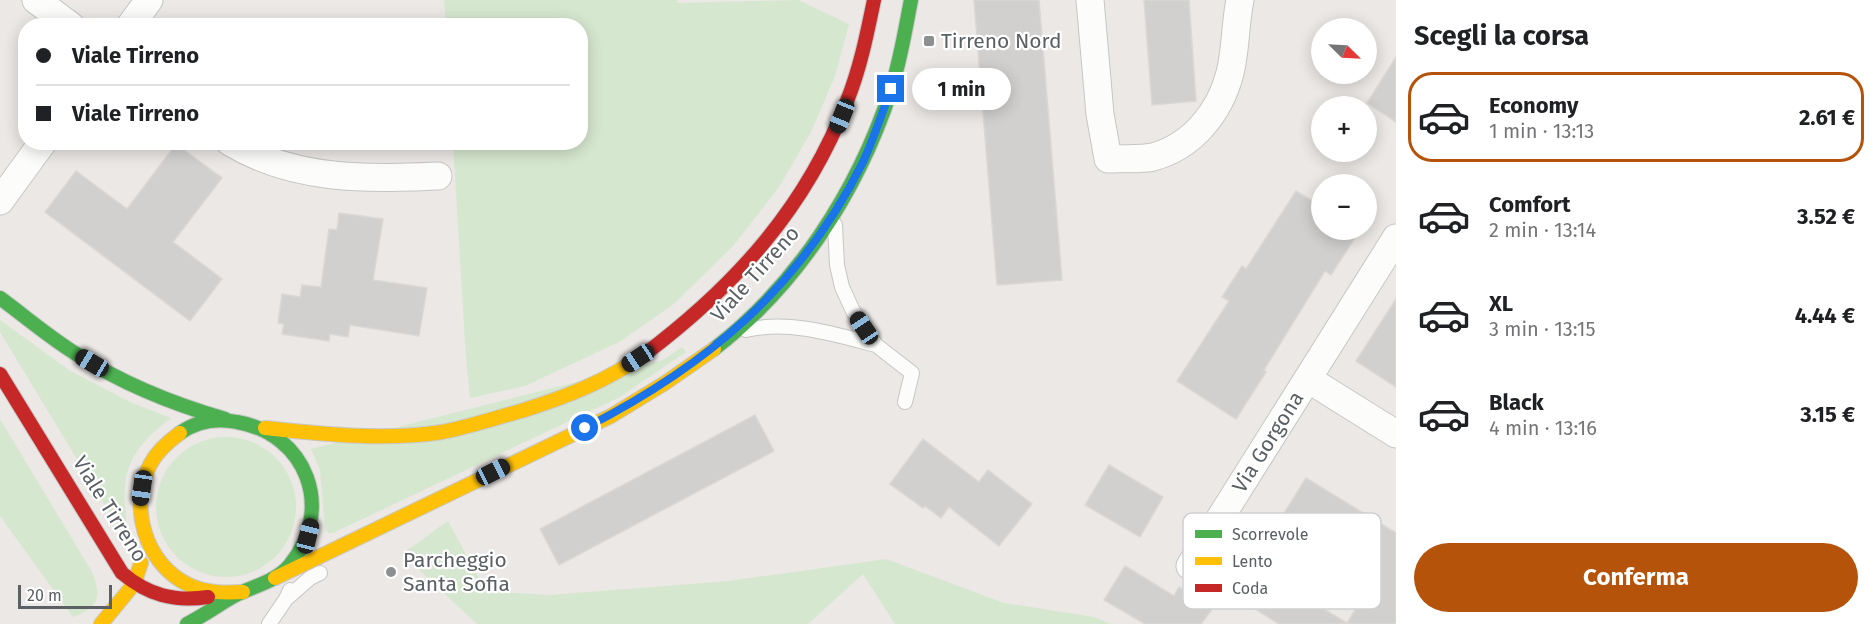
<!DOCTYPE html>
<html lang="it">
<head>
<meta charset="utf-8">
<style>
	body { margin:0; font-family:"Fira Sans",sans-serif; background:#f2f2f2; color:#202124; height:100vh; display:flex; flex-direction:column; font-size:22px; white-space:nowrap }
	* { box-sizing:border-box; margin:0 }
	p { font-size:20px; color:#757577 }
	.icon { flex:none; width:33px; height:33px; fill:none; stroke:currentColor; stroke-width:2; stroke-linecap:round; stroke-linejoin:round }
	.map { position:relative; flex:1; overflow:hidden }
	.drawer { display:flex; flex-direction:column; background:#fff; width:480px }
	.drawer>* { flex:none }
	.hud { position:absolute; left:18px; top:18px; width:570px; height:132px; border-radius:24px; box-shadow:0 3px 15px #0003; display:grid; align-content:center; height:132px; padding:0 18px; background:#fff }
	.needle { width:39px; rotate:114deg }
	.controls { position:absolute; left:1311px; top:18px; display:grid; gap:12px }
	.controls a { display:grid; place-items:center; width:66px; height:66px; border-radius:50%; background:#fff; box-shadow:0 3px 15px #0003; font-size:30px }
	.scale { position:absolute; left:18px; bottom:15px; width:94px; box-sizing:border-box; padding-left:6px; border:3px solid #5a6063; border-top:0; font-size:16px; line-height:21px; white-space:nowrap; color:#5a6063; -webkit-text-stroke:4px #fff; paint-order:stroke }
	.end { position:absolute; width:27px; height:27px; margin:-14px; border:8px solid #1a73e8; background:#fff; box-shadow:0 0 0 3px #fff }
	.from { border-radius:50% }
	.bubble { position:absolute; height:42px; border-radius:21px; background:#fff; box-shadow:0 3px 15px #0003; font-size:20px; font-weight:700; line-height:42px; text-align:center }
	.car { position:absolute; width:18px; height:36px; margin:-18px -9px; border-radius:8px; box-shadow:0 0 4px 2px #0007; background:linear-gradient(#222 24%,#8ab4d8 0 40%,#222 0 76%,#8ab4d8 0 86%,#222 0) }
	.hud b { display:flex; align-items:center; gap:21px; height:57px; font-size:22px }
	.hud b+b { border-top:2px solid #e0e0e0 }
	.hud i { width:15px; height:15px; background:#202124 }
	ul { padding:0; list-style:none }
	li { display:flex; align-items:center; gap:18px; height:90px; margin:0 12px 9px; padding:0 6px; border:3px solid transparent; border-radius:24px }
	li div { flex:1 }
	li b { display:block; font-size:22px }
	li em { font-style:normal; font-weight:700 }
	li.selected { border-color:#b45309 }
	li>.icon { width:54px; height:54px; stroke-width:1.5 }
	h2 { padding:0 18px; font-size:27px; line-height:72px }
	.action { display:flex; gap:12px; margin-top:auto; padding:12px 18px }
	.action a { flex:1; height:69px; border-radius:36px; background:#b45309; color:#fff; font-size:24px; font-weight:700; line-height:69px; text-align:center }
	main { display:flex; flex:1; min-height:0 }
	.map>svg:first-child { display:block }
</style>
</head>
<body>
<main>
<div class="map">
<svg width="1396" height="624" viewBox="0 0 1396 624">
	<rect width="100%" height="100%" fill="#ebe8e5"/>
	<path fill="#d6e7cf" d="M444,0h233v3l121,-3 51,24 -14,52 -24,56 -32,55 -45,58 -59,58 -54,38 -96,45 -55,12 -4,-40 -13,-215 127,-1v-116l-134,-1z
		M0,320l69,50 63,33 39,15c-54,41 -49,65 -42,127l-129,-213z
		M682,347l4,5 -68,46 -285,135h-5l-3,-3 -5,-60 -9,-21 352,-89z
		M0,419l92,153c10,24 7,36 -19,45l-73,-101z
		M156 507a70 70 0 1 1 140 0a70 70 0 1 1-140 0Z
		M448,521l38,70 64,4 179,-14 157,-22 118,44 90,14 17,7h-216l-32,-50 -55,50h-331l-76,-71c17,-8 31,-22 47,-32z"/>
	<path fill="#d2d0cf" stroke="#dad7d4" stroke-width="1.5" fill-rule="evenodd" d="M974,0h65l23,280 -65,5z
		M1144,0h45l7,101 -44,4z
		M1396,57v65l-29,-19z
		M176,144l46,34 -49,64 49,37 -32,42 -145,-109 31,-41 51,38z
		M1296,191l26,16v23h38l-29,45 -6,-4 -61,99 2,2 -30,47 -59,-38 52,-80 -7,-4 20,-31 4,3z
		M339,213l44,6 -10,61 54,8 -8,48 -69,-11 -2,12 -18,-3 -1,7 -47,-7 2,-10 -6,-1 4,-29 18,3 2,-12 19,2 8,-58 8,1z
		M1396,299v88l-40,-26z
		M755,415l19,36 -215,114 -19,-36z
		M923,439l56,43 9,-12 44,34 -33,42 -50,-39 -8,11 -16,-12 -2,2 -33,-24z
		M1109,465l54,32 -23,40 -55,-32z
		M1306,478l90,55v91h-117l-65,-41 30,-48 19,12zM1332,548l44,27 -29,48 -45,-27z
		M1125,566l49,30 5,-9 34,21 -12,16h-56l-41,-24z"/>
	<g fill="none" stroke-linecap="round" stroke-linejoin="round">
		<defs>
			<path id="lane" d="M835,225l2,40 5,22 11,24 23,34 36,28 -7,29
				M746,330c43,-10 88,4 130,15
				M286,599l24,-21 10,-5
				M269,624l17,-25 4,-9"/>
			<path id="street" d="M36,0l35,26
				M1090,0l10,114 8,45c14,-1 32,1 45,-2 40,-11 67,-45 77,-84 6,-24 5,-49 10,-73
				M130,26l19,-26
				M230,142c64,39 136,37 208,34
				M0,201l43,-59
				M1308,379l88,55
				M1190,566l206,-328"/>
			<path id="fast" d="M0,298c26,19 50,40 78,57 45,29 95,49 147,64
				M714,349c83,-64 143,-157 176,-256 10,-30 15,-62 21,-93
				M180,433c17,-12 37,-15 57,-11 70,12 98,87 53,143 -14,17 -37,21 -56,31 -16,9 -31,20 -47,28"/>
			<path id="slow" d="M265,428c58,6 119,13 177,4 27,-5 53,-14 79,-21 45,-14 86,-30 124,-57
				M180,433c-11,8 -22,17 -29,30 -23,41 -7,101 38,122 17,8 36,8 54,7
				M275,578l336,-162 54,-33 49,-34
				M101,624l33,-40 7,-21"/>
			<path id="jam" d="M645,354c90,-68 161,-146 202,-253 13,-32 20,-67 27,-101
				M0,374l122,199c26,22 52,29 86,24"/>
		</defs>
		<use href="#lane" stroke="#c6c6c6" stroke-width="16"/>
		<use href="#street" stroke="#c6c6c6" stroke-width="29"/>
		<use href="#fast" stroke="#c7c7c7" stroke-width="16"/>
		<use href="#slow" stroke="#c7c7c7" stroke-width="16"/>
		<use href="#jam" stroke="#c7c7c7" stroke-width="16"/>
		<use href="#lane" stroke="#fcfcfb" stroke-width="14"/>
		<use href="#street" stroke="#fcfcfb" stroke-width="27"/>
		<use href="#fast" stroke="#4caf50" stroke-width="14"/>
		<use href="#slow" stroke="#ffc107" stroke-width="14"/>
		<use href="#jam" stroke="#c62828" stroke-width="14"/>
	</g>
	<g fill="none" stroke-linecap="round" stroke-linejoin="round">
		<path stroke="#1a73e8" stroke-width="8" d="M585,428c123,-63 215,-140 278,-266 11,-24 19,-49 28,-73"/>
	</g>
	<g fill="#8d9090" stroke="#fff" stroke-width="2">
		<rect x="923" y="35" width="12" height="12" rx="3"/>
		<circle cx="391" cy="572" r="6"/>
	</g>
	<g text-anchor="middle" stroke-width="4.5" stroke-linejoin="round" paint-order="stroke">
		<g font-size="21" fill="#5a6063" stroke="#fff" text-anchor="start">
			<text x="941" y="48">Tirreno Nord</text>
			<text x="403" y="567">Parcheggio<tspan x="403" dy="24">Santa Sofia</tspan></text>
		</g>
		<g font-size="21" fill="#5a6063" stroke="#fff">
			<text transform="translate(755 274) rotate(-48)" y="7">Viale Tirreno</text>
			<text transform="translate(1268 442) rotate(-58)" y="7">Via Gorgona</text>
			<text transform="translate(110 509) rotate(58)" y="7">Viale Tirreno</text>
		</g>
	</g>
	<rect x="1183" y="513" width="198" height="96" rx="9" fill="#fff" stroke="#cecfd0" stroke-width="1.5"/>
	<rect x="1195" y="530" width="27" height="8" fill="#4caf50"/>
	<rect x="1195" y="557" width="27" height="8" fill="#ffc107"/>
	<rect x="1195" y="584" width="27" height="8" fill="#c62828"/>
	<g font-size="16" fill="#5a6063">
		<text x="1232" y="540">Scorrevole</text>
		<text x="1232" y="567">Lento</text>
		<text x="1232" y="594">Coda</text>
	</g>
</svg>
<div class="controls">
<a><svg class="needle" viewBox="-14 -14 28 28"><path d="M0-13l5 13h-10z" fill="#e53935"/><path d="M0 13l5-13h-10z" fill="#757577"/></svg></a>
<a>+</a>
<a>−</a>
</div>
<div class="scale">20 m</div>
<i class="end from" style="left:585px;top:428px"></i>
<i class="end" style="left:891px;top:89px"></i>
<div class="bubble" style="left:912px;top:68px;width:99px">1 min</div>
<i class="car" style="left:842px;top:116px;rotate:202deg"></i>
<i class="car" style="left:864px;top:328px;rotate:326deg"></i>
<i class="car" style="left:638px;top:358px;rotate:237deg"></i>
<i class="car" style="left:92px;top:363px;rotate:301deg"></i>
<i class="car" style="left:493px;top:472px;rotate:63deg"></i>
<i class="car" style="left:142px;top:488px;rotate:188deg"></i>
<i class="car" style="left:308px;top:536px;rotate:14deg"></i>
<div class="hud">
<b><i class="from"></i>Viale Tirreno</b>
<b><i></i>Viale Tirreno</b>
</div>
</div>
<section class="drawer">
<h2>Scegli la corsa</h2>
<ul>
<li class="selected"><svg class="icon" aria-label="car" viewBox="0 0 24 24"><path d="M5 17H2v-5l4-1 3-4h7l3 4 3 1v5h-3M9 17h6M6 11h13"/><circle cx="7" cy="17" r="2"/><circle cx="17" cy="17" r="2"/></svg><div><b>Economy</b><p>1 min · 13:13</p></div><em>2.61 €</em></li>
<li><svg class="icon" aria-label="car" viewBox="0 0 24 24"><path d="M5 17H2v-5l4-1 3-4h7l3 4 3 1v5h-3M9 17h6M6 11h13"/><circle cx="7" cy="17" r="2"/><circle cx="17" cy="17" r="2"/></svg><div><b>Comfort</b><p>2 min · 13:14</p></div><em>3.52 €</em></li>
<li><svg class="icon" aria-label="car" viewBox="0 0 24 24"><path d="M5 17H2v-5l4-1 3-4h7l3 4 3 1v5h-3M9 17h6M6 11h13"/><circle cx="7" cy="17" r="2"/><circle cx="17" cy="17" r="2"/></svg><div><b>XL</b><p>3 min · 13:15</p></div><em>4.44 €</em></li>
<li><svg class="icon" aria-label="car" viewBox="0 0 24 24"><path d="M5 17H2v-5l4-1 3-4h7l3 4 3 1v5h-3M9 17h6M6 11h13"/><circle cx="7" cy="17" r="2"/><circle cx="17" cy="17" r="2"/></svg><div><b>Black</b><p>4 min · 13:16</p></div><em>3.15 €</em></li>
</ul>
<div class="action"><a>Conferma</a></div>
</section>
</main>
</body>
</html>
